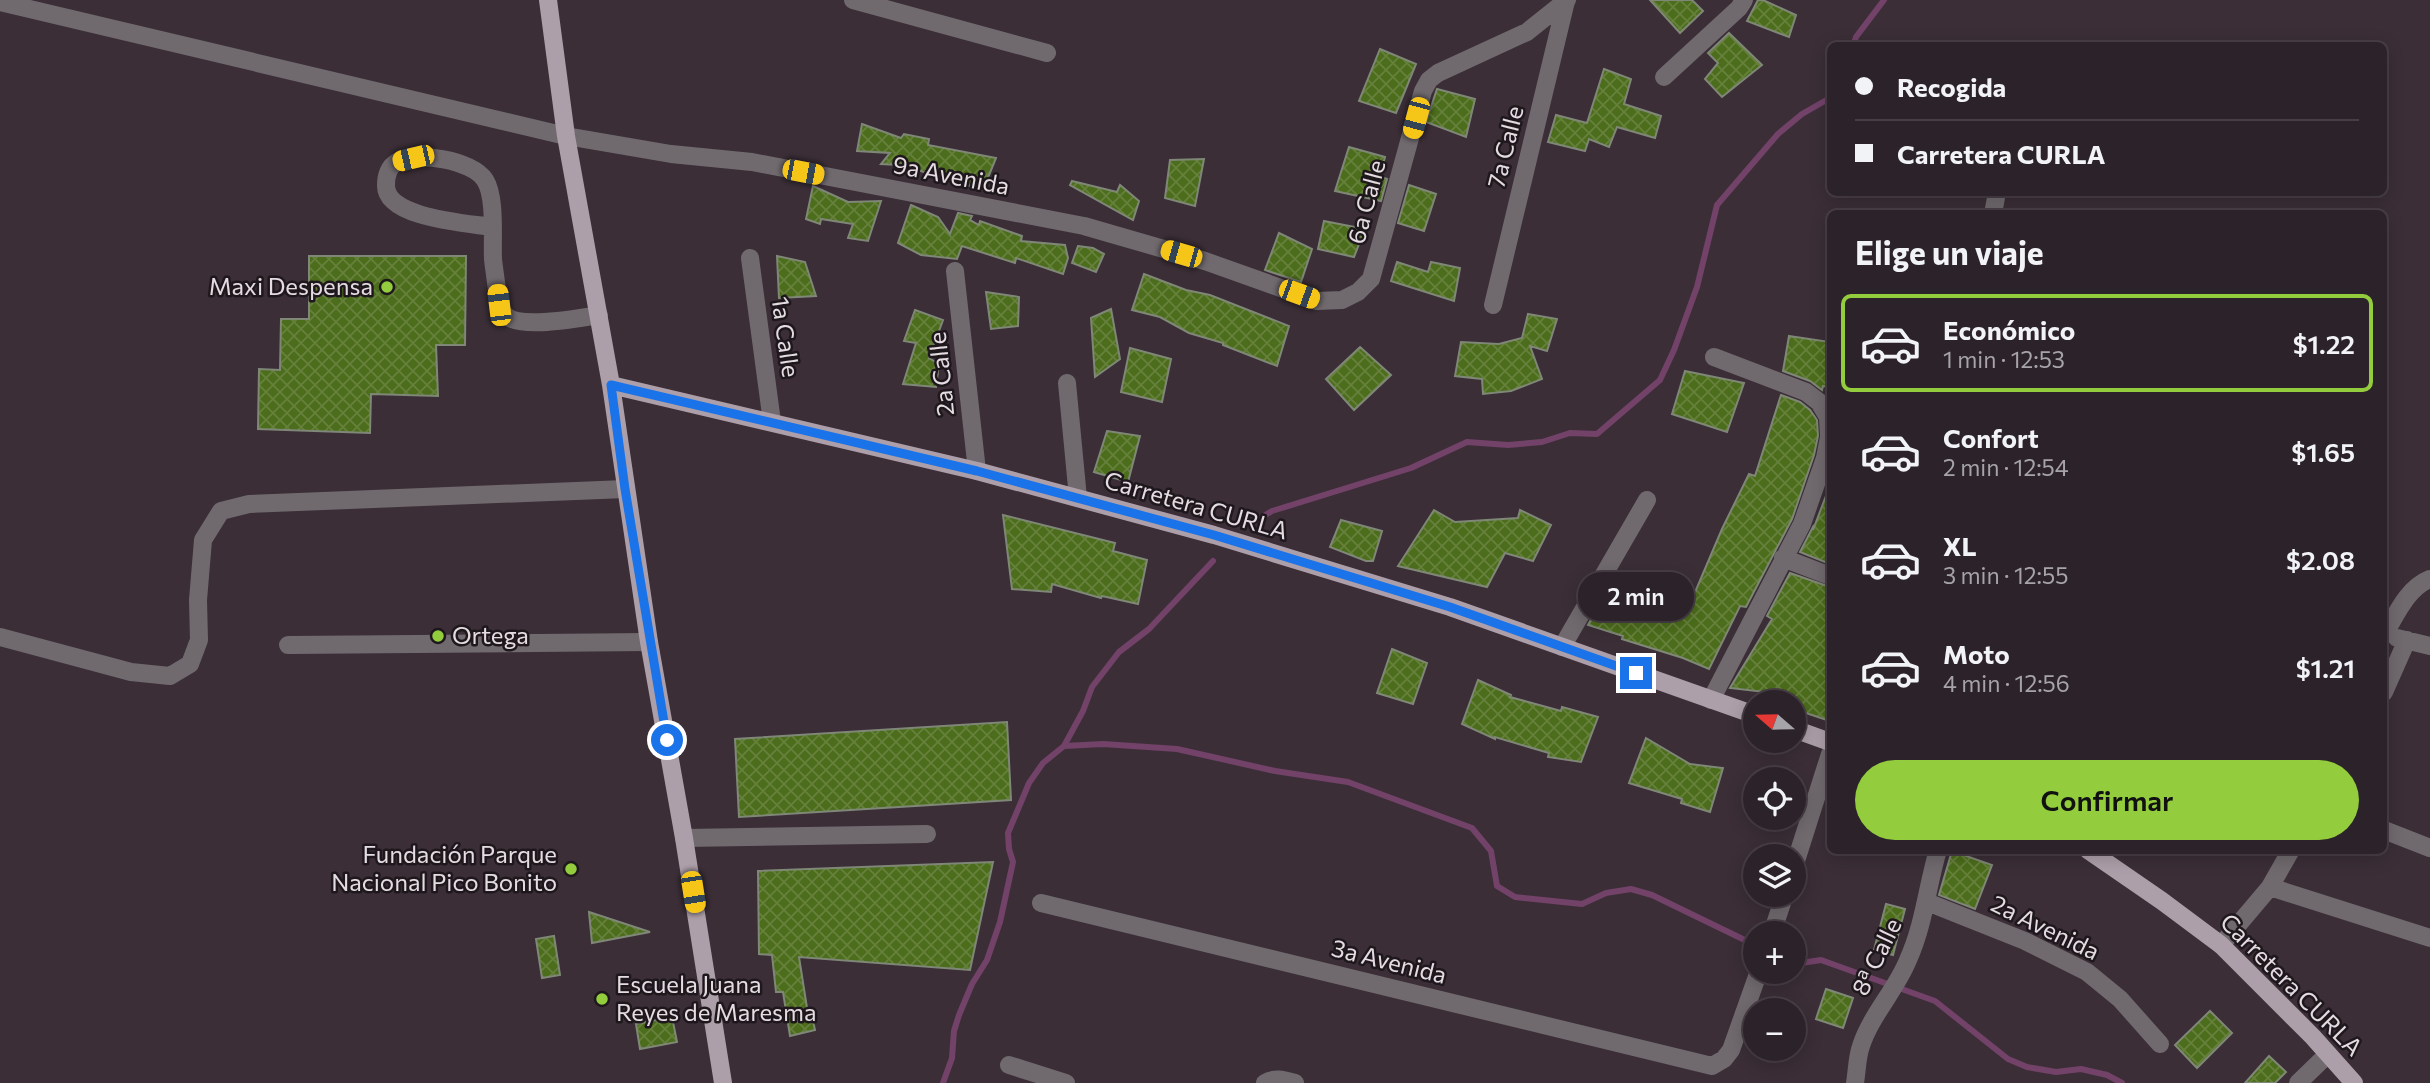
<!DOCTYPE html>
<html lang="es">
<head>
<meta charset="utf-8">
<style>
	body { margin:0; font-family:Commissioner,sans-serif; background:#382f35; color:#f1f3f6; height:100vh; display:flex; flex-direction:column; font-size:26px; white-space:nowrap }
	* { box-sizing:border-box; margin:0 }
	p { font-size:23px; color:#a6a4a8 }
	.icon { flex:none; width:38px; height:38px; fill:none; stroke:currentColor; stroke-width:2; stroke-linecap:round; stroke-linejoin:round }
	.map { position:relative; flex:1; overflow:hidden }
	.details { position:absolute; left:1827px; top:210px; width:560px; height:644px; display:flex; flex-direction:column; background:#2c2229; border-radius:10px; box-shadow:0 4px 18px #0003,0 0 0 2px #483f46 }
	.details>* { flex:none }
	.guide { position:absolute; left:1827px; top:42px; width:560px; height:154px; border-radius:10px; box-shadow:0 4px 18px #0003,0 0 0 2px #483f46; display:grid; align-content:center; height:154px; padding:0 28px; background:#2c2229 }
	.needle { width:46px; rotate:290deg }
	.fabs { position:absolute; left:1743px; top:690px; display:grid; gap:14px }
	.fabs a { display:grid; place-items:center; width:63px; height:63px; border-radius:50%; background:#2c2229; box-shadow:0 4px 18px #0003,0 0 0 2px #483f46; font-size:35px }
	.end { position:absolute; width:32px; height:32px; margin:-16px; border:9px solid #1a73e8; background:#fff; box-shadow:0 0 0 4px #fff }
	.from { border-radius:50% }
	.bubble { position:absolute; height:49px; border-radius:24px; background:#2c2229; box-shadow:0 4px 18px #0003,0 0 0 2px #483f46; font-size:23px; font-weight:600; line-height:49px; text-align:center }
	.car { position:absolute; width:21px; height:42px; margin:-21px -10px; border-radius:9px; box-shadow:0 0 5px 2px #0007; background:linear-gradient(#f5c518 24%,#345 0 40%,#f5c518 0 76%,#345 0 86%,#f5c518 0) }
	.guide b { display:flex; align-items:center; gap:24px; height:66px; font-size:26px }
	.guide b+b { border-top:2px solid #483f46 }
	.guide i { width:18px; height:18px; background:#f1f3f6 }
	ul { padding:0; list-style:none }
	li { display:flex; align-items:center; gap:21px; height:98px; margin:0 14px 10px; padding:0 14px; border:4px solid transparent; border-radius:10px }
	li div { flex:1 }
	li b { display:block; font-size:26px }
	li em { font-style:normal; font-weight:600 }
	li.on { border-color:#93cd3d }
	li>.icon { width:63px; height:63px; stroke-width:1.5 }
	h2 { padding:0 28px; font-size:32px; line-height:84px }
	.action { display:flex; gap:14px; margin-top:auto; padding:14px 28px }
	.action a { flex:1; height:80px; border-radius:42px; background:#93cd3d; color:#111; font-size:28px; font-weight:600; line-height:80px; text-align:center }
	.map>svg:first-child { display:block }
</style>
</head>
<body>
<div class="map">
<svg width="2430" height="1083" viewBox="0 0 2430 1083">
	<defs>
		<pattern id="building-cross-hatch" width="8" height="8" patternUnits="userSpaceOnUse" patternTransform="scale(1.75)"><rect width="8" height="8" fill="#4c6d1b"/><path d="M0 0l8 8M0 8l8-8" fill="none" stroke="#66813c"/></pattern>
	</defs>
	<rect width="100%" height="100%" fill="#3b2e37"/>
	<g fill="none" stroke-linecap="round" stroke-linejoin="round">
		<path stroke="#724269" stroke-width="6" d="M1853,46l3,-9 28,-37
			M1252,523l20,-12 139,-43 56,-26 41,3 34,-3 28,-9 27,1 63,-54 14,-30 23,-63 20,-82 61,-71 24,-20 28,-16
			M1064,746l19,-35 9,-24 27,-35 30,-23 64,-68
			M1794,960l7,3 20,-3 114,41 73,58 19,8 29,5 25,-3 26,6 15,8
			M943,1083l9,-25 2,-27 5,-16 13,-31 15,-24 13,-38 13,-60 -4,-13 -1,-16 21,-50 14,-20 21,-17 39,-2 74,5 98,22 73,11 124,46 19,23 6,35 18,11 67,7 24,-11 25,-4 21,6 103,50"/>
	</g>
	<path fill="url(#building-cross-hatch)" stroke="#7f8777" stroke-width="2" d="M1650,0h42l11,11 -23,22z
		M1758,0h5l33,15 -7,22 -42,-16z
		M1729,33l33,32 -40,32 -17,-18 13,-16 -10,-10z
		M1380,49l36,15 -20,49 -37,-12z
		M1604,69l27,10 -7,25 37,12 -6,22 -38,-11 -8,20 -20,-8 -4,12 -37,-9 8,-27 31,8z
		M1437,89l38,10 -9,38 -40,-15z
		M862,124l39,14 3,-4 25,5 -1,6 68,13 -13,32 -82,-25 -20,-1 9,-11 -33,-2z
		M1349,147l36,10 -5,19 7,3 -6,22 -46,-10z
		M1204,159l-9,47 -30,-8 5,-38z
		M1072,181l45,11 3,-7 19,16 -6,19 -63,-35z
		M1409,185l27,9 -12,37 -26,-8z
		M813,186l35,16 33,-1 -13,40 -20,-3 5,-14 -32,-5 -1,5 -14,-5z
		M911,205l27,12 12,17 8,-21 14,3 -2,4 9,5 1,-4 42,15 -1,5 44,4 3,13 -5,16 -47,-16 -1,5 -53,-17 -5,13 -36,-4 -23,-12z
		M1324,221l41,8 -11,28 -36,-8z
		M1279,233l33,16 -11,33 -36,-12z
		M1078,246l15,2 11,6 -8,18 -24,-9z
		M309,256h157l-1,89h-29l2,51 -67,-2 -1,39 -112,-4 1,-60 21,1 1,-51h28z
		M777,256l28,6 11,34 -37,2z
		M1397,262l31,10 3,-10 29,6 -6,33 -63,-20z
		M1144,274l42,16 24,5 79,31 -12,40 -54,-21v-2l-34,-10 -29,-16 -28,-7z
		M986,292l33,5 -1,29 -27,3z
		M1111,309l9,50 -25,18 -4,-59z
		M915,310l28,10 -14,38 10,6 -3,23 -33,-3 13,-41 -12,-2z
		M1528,314l29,5 -10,32 -17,-5 12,33 -31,12 -28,3 -1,-15 -27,-3 6,-34 38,2 23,-6z
		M1789,336l41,6v45l-7,-1 -1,4 -12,-9 -27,-10z
		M1360,347l31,28 -37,35 -28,-31z
		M1130,348l41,11 -9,43 -41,-10z
		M1685,371l59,12 -17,49 -55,-18z
		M1781,395l19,7 10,8 7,10 1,16 -4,19 -22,64 -46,88 -6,-1 -31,63 -26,-11 -61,-19 1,-3 -35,-11 30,-53 23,5 -1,3 53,17 29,-68 27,-55 6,2z
		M1107,431l33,5 -12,46 -34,-10z
		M1829,488l1,1v75l-30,-12 14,-27 -1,5z
		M1434,510l21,12 63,-4 2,-8 31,15 -18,36 -28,-8 -18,34 -89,-21z
		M1003,515l112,28 -2,8 34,9 -9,44 -36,-8 -1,2 -49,-14 -1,8 -39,-3z
		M1341,520l41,11 -9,30h-7l-36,-14z
		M1790,573l40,14v134l-36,-12v-7h-5l3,-7 -62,-7 42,-69 -5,-3z
		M1392,649l35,14 -14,41 -36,-11z
		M1478,680l33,15 -1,2 51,14 1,-4 36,10 -17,45 -33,-5 1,-4 -54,-16v2l-33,-15z
		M1007,722l4,78 -272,17 -4,-78z
		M1646,738l44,26 33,4 -13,44 -29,-9 1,-4 -53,-16z
		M1952,851l40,14 -17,44 -36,-14z
		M993,862l-23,108 -171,-13 8,51h3l5,22 -25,6 -7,-44h-7l-4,-37 -13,-1 -1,-83z
		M1886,904l19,5 -12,46 -19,-5z
		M589,912l61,20 -58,11z
		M554,936l6,39 -18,3 -6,-39z
		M1826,989l27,9 -10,30 -27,-9z
		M2210,1011l22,22 -35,35 -22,-23z
		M672,1017l5,25 -37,7 -4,-25z
		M2269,1056l17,16 -11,11h-30z"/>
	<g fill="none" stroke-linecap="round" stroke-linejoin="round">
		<path stroke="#706a6e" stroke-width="18" d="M853,0l194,53
			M0,2l566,134 105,18 81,8 332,64 121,35 112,40 25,-1 16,-8 13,-13 52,-188 6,-11 9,-7 89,-41 40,-32
			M1664,77l75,-69 5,-8
			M1993,214l4,-22
			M492,227c-25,-4 -107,-9 -106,-42 0,-9 3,-19 11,-23 20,-11 75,-2 88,18 11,17 7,59 8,79 1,10 3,21 4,32 1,7 2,19 8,24 15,15 73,3 94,0
			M750,258l22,164
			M955,271l22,200
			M1493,305l73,-304
			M1067,383l11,115
			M1783,558l47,18
			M2384,635c12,-20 23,-47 46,-56
			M0,637l131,35 39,4 20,-12 9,-24 -1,-40 5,-60 18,-29 28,-7 376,-15
			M2397,638l33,8
			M288,645l361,-3
			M1562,647l85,-147
			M2384,692l23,-52
			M1711,700l91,-176 23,-66 4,-21 -1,-20 -9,-15 -13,-10 -92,-35
			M2384,830l46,18
			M684,838l243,-4
			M1794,867l36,-113
			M2270,887l160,51
			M1927,902l98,39 62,31 33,27 40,45
			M1041,903l671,163 12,-7 7,-9 28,-79
			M1772,933l13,-39
			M2221,945l49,-58 21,-37
			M1009,1065l57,18
			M1265,1083c10,-6 19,-3 30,0
			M1855,1083c2,-12 2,-26 6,-37 10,-31 35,-56 47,-86 16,-35 19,-73 30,-110
			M2298,1083l30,-29"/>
		<path stroke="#ad9fa9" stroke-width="18" d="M548,0l18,136 45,249 38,257 35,196 39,245
			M611,385l366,86 237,64 236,72 305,108
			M1794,729l36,13
			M2088,850l74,51 59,44 92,92 41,46"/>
	</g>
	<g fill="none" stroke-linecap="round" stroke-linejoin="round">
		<path stroke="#1a73e8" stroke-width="9" d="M667,740l-42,-251 -14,-104 366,86 237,64 236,72 186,66"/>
	</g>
	<g fill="#93cd3d" stroke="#1e181d" stroke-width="2.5">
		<circle cx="387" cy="287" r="7"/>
		<circle cx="438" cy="636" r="7"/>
		<circle cx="571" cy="869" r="7"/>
		<circle cx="602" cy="999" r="7"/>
	</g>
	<g text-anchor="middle" stroke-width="5" stroke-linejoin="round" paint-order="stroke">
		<g font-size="24" fill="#e5dce2" stroke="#1e181d">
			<text transform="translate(1506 147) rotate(-76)" y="8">7a Calle</text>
			<text transform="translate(951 176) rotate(11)" y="8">9a Avenida</text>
			<text transform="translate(1367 202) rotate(-75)" y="8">6a Calle</text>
			<text transform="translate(785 337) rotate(82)" y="8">1a Calle</text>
			<text transform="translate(942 374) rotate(-96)" y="8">2a Calle</text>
			<text transform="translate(1196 506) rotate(16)" y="8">Carretera CURLA</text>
			<text transform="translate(2045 928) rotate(26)" y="8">2a Avenida</text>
			<text transform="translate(1877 957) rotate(-64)" y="8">8ª Calle</text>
			<text transform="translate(1389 962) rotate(14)" y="8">3a Avenida</text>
			<text transform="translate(2291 985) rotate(45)" y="8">Carretera CURLA</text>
		</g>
		<g font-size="24" fill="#e5dce2" stroke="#1e181d" text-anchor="end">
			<text x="373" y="295">Maxi Despensa</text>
			<text x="452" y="644" text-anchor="start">Ortega</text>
			<text x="557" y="863">Fundación Parque<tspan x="557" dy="28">Nacional Pico Bonito</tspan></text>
			<text x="616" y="993" text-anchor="start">Escuela Juana<tspan x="616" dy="28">Reyes de Maresma</tspan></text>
		</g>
	</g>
</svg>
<div class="fabs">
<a><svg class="needle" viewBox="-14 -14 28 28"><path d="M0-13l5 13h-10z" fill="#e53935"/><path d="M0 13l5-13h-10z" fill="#a6a4a8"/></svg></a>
<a><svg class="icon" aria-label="locate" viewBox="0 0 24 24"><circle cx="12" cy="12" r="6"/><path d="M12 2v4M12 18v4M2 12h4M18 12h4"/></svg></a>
<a><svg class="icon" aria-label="layers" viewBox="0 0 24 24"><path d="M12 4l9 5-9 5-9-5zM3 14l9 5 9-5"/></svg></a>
<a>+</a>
<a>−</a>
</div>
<i class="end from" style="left:667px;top:740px"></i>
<i class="end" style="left:1636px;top:673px"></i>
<div class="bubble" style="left:1578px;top:572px;width:116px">2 min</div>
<i class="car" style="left:1416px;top:118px;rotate:195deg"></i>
<i class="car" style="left:413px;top:158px;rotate:257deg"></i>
<i class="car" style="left:803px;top:172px;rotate:101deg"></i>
<i class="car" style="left:1181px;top:254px;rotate:286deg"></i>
<i class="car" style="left:1299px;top:294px;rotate:110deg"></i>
<i class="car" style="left:499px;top:305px;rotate:353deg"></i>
<i class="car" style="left:693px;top:892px;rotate:171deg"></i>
<div class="guide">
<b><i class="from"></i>Recogida</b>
<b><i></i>Carretera CURLA</b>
</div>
<section class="details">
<h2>Elige un viaje</h2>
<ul>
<li class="on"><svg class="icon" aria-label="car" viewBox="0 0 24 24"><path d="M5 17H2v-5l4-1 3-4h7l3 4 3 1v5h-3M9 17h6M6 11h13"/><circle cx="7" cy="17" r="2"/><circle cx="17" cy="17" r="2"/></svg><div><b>Económico</b><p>1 min · 12:53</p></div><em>$1.22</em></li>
<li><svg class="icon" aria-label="car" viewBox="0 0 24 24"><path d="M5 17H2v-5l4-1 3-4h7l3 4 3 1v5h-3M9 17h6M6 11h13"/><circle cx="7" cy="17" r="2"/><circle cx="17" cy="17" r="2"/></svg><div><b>Confort</b><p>2 min · 12:54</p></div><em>$1.65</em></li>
<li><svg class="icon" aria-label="car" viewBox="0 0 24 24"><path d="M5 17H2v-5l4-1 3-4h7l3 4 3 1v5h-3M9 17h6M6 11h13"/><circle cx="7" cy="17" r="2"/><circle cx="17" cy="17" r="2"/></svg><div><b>XL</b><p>3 min · 12:55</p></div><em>$2.08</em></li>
<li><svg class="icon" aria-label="car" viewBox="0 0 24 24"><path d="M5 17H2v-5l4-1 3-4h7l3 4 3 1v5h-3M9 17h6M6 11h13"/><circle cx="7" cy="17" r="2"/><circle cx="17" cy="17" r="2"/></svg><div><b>Moto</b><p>4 min · 12:56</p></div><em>$1.21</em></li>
</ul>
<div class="action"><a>Confirmar</a></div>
</section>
</div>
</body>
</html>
